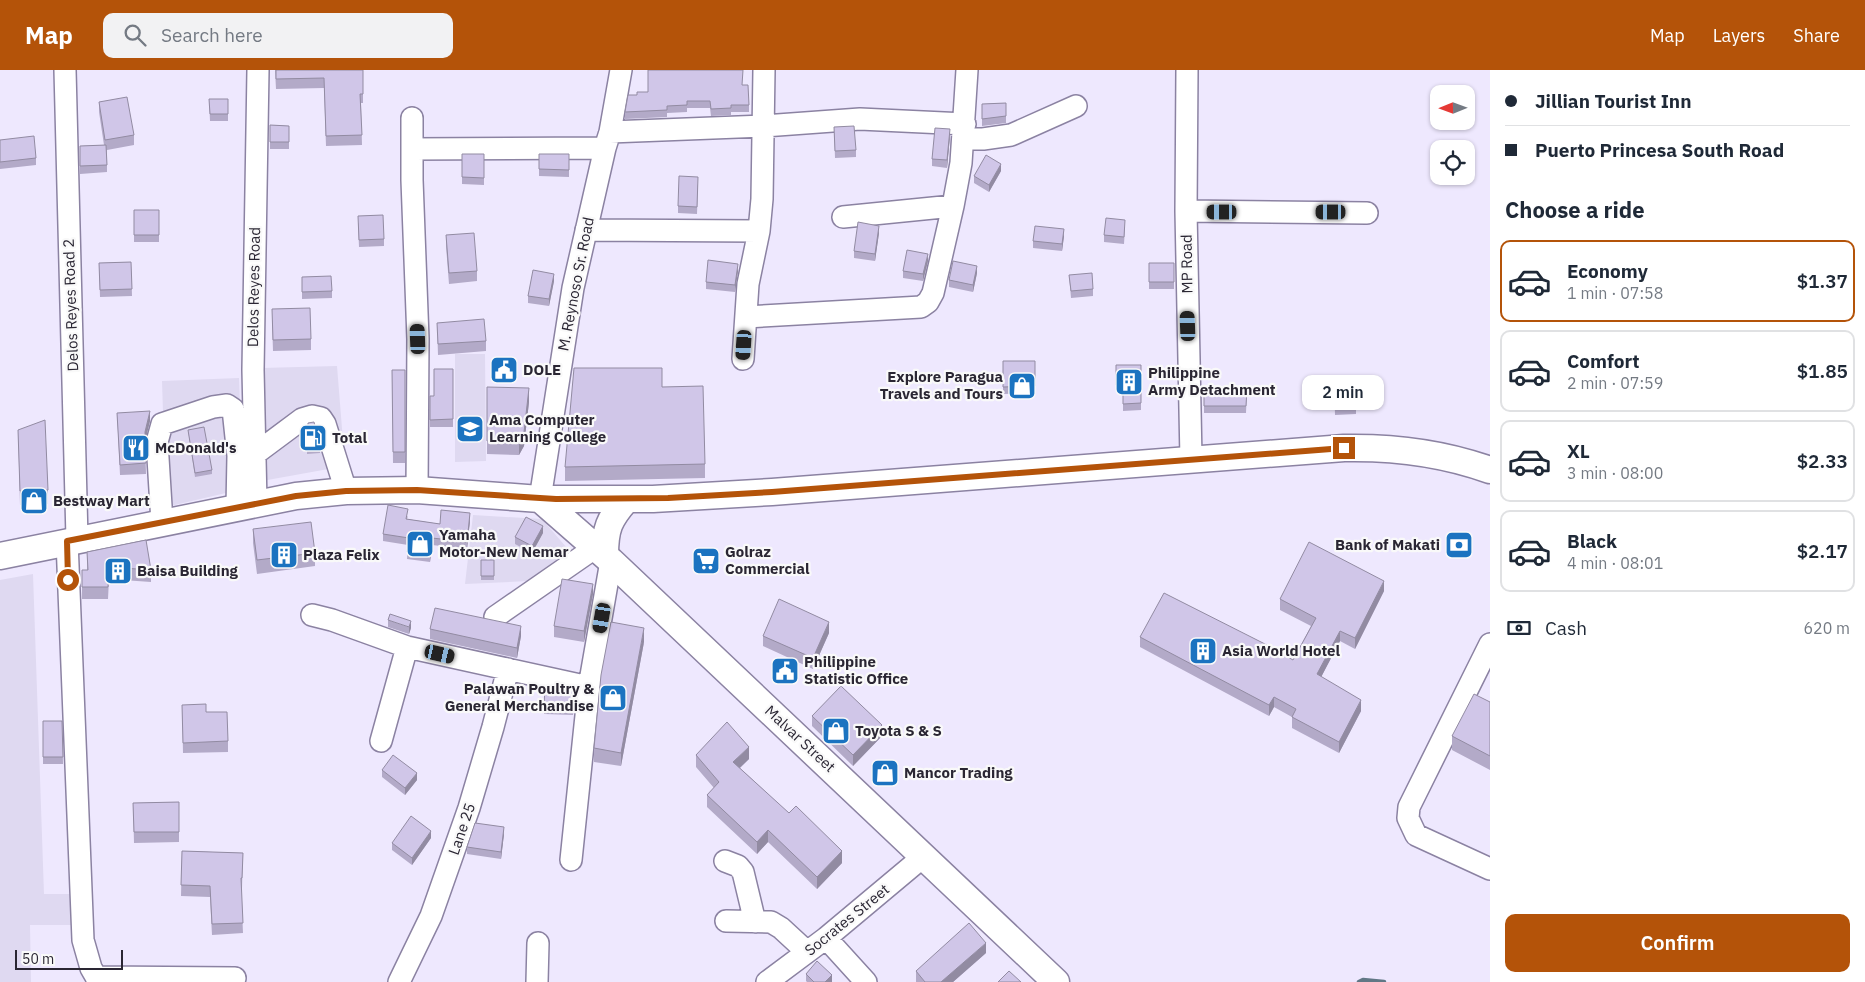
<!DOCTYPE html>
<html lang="en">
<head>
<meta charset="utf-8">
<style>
	body { margin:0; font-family:"IBM Plex Sans",sans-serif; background:#f2f2f3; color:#1f2937; height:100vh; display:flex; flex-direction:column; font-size:19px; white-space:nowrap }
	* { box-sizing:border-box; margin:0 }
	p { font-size:16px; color:#747a83 }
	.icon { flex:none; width:28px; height:28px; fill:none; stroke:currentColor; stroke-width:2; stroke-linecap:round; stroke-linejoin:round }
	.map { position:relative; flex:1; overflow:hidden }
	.sheet { display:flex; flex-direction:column; background:#fff; width:375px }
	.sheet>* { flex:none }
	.top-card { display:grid; align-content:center; height:110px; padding:0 15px; background:#fff }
	.needle { width:32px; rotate:269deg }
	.buttons { position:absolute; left:1430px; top:15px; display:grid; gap:10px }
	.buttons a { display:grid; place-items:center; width:45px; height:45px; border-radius:10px; background:#fff; box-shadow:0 1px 4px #0004; font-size:25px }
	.scale { position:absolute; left:15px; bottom:12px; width:108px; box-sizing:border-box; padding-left:5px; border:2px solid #2a2633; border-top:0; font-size:14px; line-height:18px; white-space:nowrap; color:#2a2633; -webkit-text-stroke:4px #f9f9f9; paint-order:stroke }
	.end { position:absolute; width:22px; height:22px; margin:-11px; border:6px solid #b45309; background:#fff; box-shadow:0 0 0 2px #fff }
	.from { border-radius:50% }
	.bubble { position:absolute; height:35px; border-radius:10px; background:#fff; box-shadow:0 1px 4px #0004; font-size:16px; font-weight:600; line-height:35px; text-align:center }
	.car { position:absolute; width:15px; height:30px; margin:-15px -8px; border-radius:6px; box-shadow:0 0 4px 1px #0007; background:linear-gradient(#222 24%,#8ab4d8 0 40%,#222 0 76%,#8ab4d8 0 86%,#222 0) }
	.top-card b { display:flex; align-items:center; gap:18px; height:48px; font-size:19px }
	.top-card b+b { border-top:1px solid #e0e1e3 }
	.top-card i { width:12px; height:12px; background:#1f2937 }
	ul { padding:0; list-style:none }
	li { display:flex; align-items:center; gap:15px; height:82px; margin:0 10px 8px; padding:0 5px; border:2px solid #e0e1e3; border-radius:10px }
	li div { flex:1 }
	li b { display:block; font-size:19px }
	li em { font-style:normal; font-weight:600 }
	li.active { border-color:#b45309 }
	li>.icon { width:45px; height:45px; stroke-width:1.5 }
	h2 { padding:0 15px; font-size:22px; line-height:60px }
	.pay { display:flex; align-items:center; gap:12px; height:55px; padding:0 15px; font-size:19px }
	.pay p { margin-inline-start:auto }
	.action { display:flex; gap:10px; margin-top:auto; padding:10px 15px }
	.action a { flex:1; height:58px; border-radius:10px; background:#b45309; color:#fff; font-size:20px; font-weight:600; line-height:58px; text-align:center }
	header { display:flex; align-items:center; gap:30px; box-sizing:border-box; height:70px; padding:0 25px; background:#b45309; color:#fff }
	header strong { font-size:24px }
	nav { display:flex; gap:28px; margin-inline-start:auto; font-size:18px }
	.search { width:350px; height:45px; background:#f2f2f3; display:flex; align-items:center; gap:12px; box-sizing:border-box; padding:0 18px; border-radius:10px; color:#747a83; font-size:19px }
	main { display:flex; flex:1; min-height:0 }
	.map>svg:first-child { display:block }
</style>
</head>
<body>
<header>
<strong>Map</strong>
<div class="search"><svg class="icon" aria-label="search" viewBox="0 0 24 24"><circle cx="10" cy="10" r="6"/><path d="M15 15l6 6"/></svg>Search here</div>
<nav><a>Map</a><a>Layers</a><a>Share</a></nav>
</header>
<main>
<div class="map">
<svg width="1490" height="912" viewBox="0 0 1490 912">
	<rect width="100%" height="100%" fill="#eee8fe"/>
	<path fill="#dfd9f1" d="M455,284h30l1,107 -31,1z
		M337,296l8,100 -83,15 -1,-113z
		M239,308l4,111 -77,18 -4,-126z
		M473,445l69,4 31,36 -44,26 -64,3z
		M33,504l11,320h28v31h-42l1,57h-31v-402z"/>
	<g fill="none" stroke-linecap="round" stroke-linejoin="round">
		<path stroke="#617785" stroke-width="4.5" d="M1359,912l4,-2 21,2"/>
		<defs>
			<path id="minor" d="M65,0l12,469
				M1187,0l-1,141 5,248
				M412,48v62l6,159 -1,151
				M610,62l154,-6 96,-7 105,5
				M964,69h19l28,-4 65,-29
				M412,79l193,-1
				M1186,141l181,2
				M843,147l110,-11
				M586,160l173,1
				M746,247l175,-10 7,-5 5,-9 20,-87 8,-43 6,-93
				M743,289l5,-75 11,-53 3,-32 2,-129
				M255,384l47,-35 10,-3 9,2 4,6 21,67
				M540,429l33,-211 32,-140 5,-16 11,-62
				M256,433l-3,-133 5,-300
				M162,452l-5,-80 5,-18 51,-17 14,-2 6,4 5,47 -1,51
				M67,471l16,399 8,28 8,14
				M312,545l20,5 75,27 182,40
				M495,547l101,-70
				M1490,574l-81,163 -1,11 8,17 74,34
				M381,671l26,-94
				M571,790l18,-173 22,-126
				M725,791l13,5 5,6 12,50
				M726,851l45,1 10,6 26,24
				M826,868l40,44
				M96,907l139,1
				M399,912l32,-66 38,-108 24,-81 15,-58
				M537,912l1,-39
				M767,912l59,-44 98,-82"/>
			<path id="major" d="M540,429l71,62 445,421
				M605,485c0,-26 4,-36 21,-55
				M0,486l296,-60 50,-5 71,-1 123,9h113l119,-7 572,-44c49,-1 99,5 146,22"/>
		</defs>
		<use href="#minor" stroke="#8b82a2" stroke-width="24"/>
		<use href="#major" stroke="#8b82a2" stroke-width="29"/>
		<use href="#minor" stroke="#fff" stroke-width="21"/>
		<use href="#major" stroke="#fff" stroke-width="26"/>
	</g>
	<path fill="#b3aac8" d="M275,0h88v33h-2l1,42 -36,1 -2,-58 -48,1z
		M742,15l7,20v7h-18v3l-20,1 -1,-8h-23v4l-20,1v4l-42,2v-7l12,-17 11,-3z
		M209,29h19v22h-18z
		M99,32l35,33v10l-27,5v22l-27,2v-28l24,-1 -5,-33z
		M1006,33v20l-24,3v-22z
		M270,55l19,1v23h-19z
		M834,57l22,23v7l-21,1z
		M950,66l-3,32 -15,-2v-7z
		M0,70l36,18v7l-36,4z
		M462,84h22v31l-22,-1z
		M539,84h30v23l-30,-1z
		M1001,101l-12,21 -15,-9v-7z
		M698,114l-1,30 -19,-1v-7z
		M134,140h25v32h-25z
		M358,153l26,16v7l-25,1z
		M1125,157l-1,17 -20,-2v-7z
		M879,163l-4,28 -21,-3v-7z
		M446,165l31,36v10l-28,3 -3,-38z
		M1064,166l-2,15 -29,-3v-7z
		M928,191l-5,20 -20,-3v-7z
		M131,192l1,34 -32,1 -1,-34z
		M1149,193h25v26h-25z
		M738,201l-3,21 -29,-3v-7z
		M977,203l-4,19 -24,-5v-7z
		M1069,205l24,14v7l-22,2z
		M302,207l30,14v7l-30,1z
		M554,211l-5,25 -21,-3v-7z
		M272,250l39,19v11l-38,1z
		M437,253l49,18v10l-48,4z
		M1003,291h32v32l-32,1z
		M1116,295h25v45l-18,1v-19h-7z
		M453,299v58h-23v-31h4z
		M392,300h13v93h-12z
		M1334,310l22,27v7l-21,1z
		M487,317l42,15 -5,44 -5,9 -32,-1z
		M662,317l43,77v14l-140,3v-14z
		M1204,318h43l-1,25h-42z
		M117,343l33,8 -5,19 1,34 -26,1z
		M308,353l12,23v7l-13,1z
		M18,360l30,60v14l-28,1z
		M188,360l24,40v4l-17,3z
		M408,446l-1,3 33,5 30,-4 -3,29 -35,-4 -2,17 -23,-3 1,-14 -25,-4v-7z
		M253,459l62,24v13l-58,8 -4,-31z
		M543,463l-11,20 -17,-9v-7z
		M87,482l64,18v12l-42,-3 -1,20h-26v-29h5z
		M481,490h13v20h-13z
		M1384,521l-29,58 -15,-8 -19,36 40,34 -22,42 -47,-25v-11l-18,-10 -5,9 -129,-69v-10l153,23 18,-34 -31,-16v-11z
		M593,524l-9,48 -30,-5v-11z
		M388,550l23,8 -2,6 -21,-7z
		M430,559l91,7 -4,22 -87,-19z
		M829,563l-16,36 -50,-23v-10z
		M644,572l-23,124 -27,-4v-14z
		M575,627l-2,18 -29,-1v-7z
		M1490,632v68l-38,-20v-14z
		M182,635l24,7 22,29v11l-45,1z
		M812,646l70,20 -29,30 -41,-40z
		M43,651h19l1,43h-20z
		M696,685l53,4 -9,9 102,95 -25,26 -49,-47 -11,12 -50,-47v-12l7,-7 -18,-21z
		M382,700l35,10 -12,15 -23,-18z
		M179,732v40l-45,1 -1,-40z
		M504,764l-3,25 -34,-5v-7z
		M431,768l-19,27 -20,-15v-7z
		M182,781l61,2 -1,35h-1l2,45 -31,2 -2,-38 -29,-1z
		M986,883l-33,29h-37v-11z
		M806,904l26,8h-25l-1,-1z"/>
	<path fill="#928ba2" d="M950,59v7l-3,32v-8z
		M1001,94v7l-12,21v-7z
		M879,156v7l-4,28v-7z
		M1064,159v7l-2,15v-7z
		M928,184v7l-5,20v-7z
		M738,194v7l-3,21v-7z
		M977,196v7l-4,19v-7z
		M554,204v7l-5,25v-7z
		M529,318v14l-5,44 -5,9v-14z
		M150,341v10l-5,21v-10z
		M470,443v7l-3,29v-7z
		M543,456v7l-11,20v-7z
		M432,468v7l-2,17v-7z
		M1384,511v10l-29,58v-11z
		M593,514v10l-9,48v-11z
		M411,551v7l-2,6v-7z
		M829,552v11l-16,36v-11z
		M521,556v10l-4,22v-10z
		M644,558v14l-23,124v-13z
		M1340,561v10l-23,44v-11z
		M1274,627v10l-5,9v-11z
		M1361,630v11l-22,42v-11z
		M882,655v11l-29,30v-11z
		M749,677v12l-16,15v-12z
		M417,703v7l-12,15v-7z
		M504,757v7l-3,25v-7z
		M768,760v12l-11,12v-12z
		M431,761v7l-19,27v-7z
		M842,781v12l-25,26v-12z
		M986,873v10l-33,29h-12z
		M832,905v7h-7z"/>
	<path fill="#d0c6e8" stroke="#928ba2" d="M276,0h87v24h-3l2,41 -36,1 -2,-58 -48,1z
		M648,0h95l-1,15h6l1,20h-18v3l-20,1 -1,-8h-23v4l-20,1v4l-42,2 3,-17h9v-3h11z
		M127,27l7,38 -29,5 -6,-38z
		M209,29h19v15h-18z
		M1006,33v13l-24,3v-15z
		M270,55l19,1v16h-19z
		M854,56l2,24 -21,1 -1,-24z
		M935,58l15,1 -3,31 -15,-1z
		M34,66l2,22 -36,4v-22z
		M106,75l1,20 -27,1v-20z
		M462,84h22v24l-22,-1z
		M539,84h30v16l-30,-1z
		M986,85l15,9 -12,21 -15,-9z
		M679,106l19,1 -1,30 -19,-1z
		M134,140h25v25h-25z
		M383,145l1,24 -25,1 -1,-24z
		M1106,148l19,2 -1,17 -20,-2z
		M858,152l21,4 -4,28 -21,-3z
		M1035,156l29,3 -2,15 -29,-3z
		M474,163l3,38 -28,2 -3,-38z
		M907,180l21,4 -5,20 -20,-3z
		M708,190l30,4 -3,21 -29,-3z
		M953,191l24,5 -4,19 -24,-5z
		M131,192l1,27 -32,1 -1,-27z
		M1149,193h25v19h-25z
		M533,200l21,4 -5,25 -21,-3z
		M1092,203l1,16 -22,2 -2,-16z
		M331,206l1,15 -30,1v-15z
		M310,238l1,31 -38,1 -1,-31z
		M484,249l2,22 -48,3 -1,-21z
		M1003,291h32v25l-32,1z
		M1116,295h25v38l-18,1v-19h-7z
		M574,298h88v19l41,-1 2,78 -140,3z
		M434,299h19v50l-23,1v-24h4z
		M392,300h13v82h-12z
		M1355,309l1,28 -21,1 -1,-28z
		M487,317l42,1 -5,44 -5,9h-32z
		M1204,318h43l-1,18h-42z
		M150,341l-5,21 1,31 -26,2 -3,-52z
		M45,350l3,70 -28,1 -2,-61z
		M314,352l6,24 -13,1 1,-24z
		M204,357l8,43 -17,3 -7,-43z
		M388,435l20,4 -2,10 34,5 1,-14 29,3 -3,29 -35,-4 -2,17 -23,-3 2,-14 -26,-4z
		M526,447l17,9 -11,20 -17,-9z
		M311,452l4,31 -58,7 -4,-31z
		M146,470l5,30 -42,-3 -1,20h-26v-17h6l-1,-18z
		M1309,472l75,39 -29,57 -15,-7 -23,43 44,26 -22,42 -47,-25 4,-8 -22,-12 -5,8 -129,-68 24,-44 99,50 30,17 23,-42 -36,-19z
		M481,490h13v16h-13z
		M562,509l31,5 -9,47 -30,-5z
		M779,529l50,23 -16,36 -50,-22z
		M435,538l86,18 -4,22 -87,-19z
		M390,544l21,7 -2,6 -21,-7z
		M611,552l33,6 -23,125 -27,-5 7,-73z
		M545,616l30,4 -2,18 -29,-1z
		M841,616l41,39 -29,30 -41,-39z
		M1474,624l16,8v54l-38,-20z
		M206,634v8h21l1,29 -45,2 -1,-38z
		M43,651h19l1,36h-20z
		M727,652l22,25 -16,15 56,51 7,-7 46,45 -25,26 -49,-47 -11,12 -50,-47 12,-13 -23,-27z
		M393,685l24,18 -12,15 -23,-18z
		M179,732v30h-45l-1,-29z
		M411,746l20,15 -19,27 -20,-15z
		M475,753l29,4 -3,25 -34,-5z
		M182,781l61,2 -1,25h-1l2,45 -31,1 -2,-38 -29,-1z
		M969,853l17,20 -45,39h-16l-9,-11z
		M817,891l15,14 -7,7h-11l-8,-8z
		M1009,901l12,11h-23z"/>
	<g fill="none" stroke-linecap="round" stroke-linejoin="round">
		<path stroke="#b45309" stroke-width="6" d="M68,510l-1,-39 229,-45 50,-5 71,-1 139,9 112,-1 104,-6 572,-44"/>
	</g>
	<defs>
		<symbol id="civic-square" viewBox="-11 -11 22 22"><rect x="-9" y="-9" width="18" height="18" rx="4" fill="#1b73c0" stroke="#f9f9f9"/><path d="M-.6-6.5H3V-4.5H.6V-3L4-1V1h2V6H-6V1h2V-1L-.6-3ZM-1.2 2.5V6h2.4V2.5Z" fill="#fff"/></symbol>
		<symbol id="building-square" viewBox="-11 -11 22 22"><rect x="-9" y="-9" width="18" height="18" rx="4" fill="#1b73c0" stroke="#f9f9f9"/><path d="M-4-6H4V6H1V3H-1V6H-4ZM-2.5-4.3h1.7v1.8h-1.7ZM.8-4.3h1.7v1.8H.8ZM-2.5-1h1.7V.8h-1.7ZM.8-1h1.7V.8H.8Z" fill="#fff"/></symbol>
		<symbol id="shop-square" viewBox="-11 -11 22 22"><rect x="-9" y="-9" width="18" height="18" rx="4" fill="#1b73c0" stroke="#f9f9f9"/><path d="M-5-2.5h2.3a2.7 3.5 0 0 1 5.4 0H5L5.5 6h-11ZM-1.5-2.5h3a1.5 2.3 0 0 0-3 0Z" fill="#fff"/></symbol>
		<symbol id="university-square" viewBox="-11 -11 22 22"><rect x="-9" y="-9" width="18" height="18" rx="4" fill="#1b73c0" stroke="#f9f9f9"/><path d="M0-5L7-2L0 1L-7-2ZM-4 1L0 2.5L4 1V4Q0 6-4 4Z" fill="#fff"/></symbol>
		<symbol id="fuel-square" viewBox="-11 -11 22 22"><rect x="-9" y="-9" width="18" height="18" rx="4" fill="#1b73c0" stroke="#f9f9f9"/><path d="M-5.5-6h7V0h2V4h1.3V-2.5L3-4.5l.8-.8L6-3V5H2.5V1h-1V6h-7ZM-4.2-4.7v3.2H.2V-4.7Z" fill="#fff"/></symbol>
		<symbol id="restaurant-square" viewBox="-11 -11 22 22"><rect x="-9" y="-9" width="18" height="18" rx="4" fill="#1b73c0" stroke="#f9f9f9"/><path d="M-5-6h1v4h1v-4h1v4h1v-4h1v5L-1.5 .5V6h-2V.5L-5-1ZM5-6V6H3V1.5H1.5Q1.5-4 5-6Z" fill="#fff"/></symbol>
		<symbol id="bank-square" viewBox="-11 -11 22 22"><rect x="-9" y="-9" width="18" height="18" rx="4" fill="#1b73c0" stroke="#f9f9f9"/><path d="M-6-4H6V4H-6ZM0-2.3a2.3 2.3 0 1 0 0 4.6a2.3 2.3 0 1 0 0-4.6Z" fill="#fff"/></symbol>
		<symbol id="supermarket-square" viewBox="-11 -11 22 22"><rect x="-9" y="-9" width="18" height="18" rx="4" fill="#1b73c0" stroke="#f9f9f9"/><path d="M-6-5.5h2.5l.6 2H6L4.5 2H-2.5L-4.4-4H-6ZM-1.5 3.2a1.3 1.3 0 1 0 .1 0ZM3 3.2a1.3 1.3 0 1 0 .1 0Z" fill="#fff"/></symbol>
	</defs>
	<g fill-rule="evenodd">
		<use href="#civic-square" x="488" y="284" width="32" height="32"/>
		<use href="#building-square" x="1113" y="296" width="32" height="32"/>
		<use href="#shop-square" x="1006" y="300" width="32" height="32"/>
		<use href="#university-square" x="454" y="343" width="32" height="32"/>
		<use href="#fuel-square" x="297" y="352" width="32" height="32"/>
		<use href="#restaurant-square" x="120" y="362" width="32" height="32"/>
		<use href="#shop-square" x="18" y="415" width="32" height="32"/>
		<use href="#shop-square" x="404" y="458" width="32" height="32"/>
		<use href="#bank-square" x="1443" y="459" width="32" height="32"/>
		<use href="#building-square" x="268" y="469" width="32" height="32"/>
		<use href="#supermarket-square" x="690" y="475" width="32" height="32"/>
		<use href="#building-square" x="102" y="485" width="32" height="32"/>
		<use href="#building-square" x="1187" y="565" width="32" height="32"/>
		<use href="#civic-square" x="769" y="585" width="32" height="32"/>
		<use href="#shop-square" x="597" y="612" width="32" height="32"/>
		<use href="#shop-square" x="820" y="645" width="32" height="32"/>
		<use href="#shop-square" x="869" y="687" width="32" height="32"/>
	</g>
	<g text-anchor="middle" stroke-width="4.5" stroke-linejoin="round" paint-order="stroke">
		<g font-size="15" fill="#2a2633" stroke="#f9f9f9">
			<text transform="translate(1187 194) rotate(-91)" y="5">MP Road</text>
			<text transform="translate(576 214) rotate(-79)" y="5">M. Reynoso Sr. Road</text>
			<text transform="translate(254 217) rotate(-89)" y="5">Delos Reyes Road</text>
			<text transform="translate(71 235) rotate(-92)" y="5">Delos Reyes Road 2</text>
			<text transform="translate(800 669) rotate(43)" y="5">Malvar Street</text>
			<text transform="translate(462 759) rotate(-71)" y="5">Lane 25</text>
			<text transform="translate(847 850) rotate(-39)" y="5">Socrates Street</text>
		</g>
		<g font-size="15" font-weight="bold" fill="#2a2633" stroke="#f9f9f9" text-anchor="start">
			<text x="523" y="305">DOLE</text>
			<text x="1148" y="308">Philippine<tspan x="1148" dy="17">Army Detachment</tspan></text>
			<text x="1003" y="312" text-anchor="end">Explore Paragua<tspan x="1003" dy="17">Travels and Tours</tspan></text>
			<text x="489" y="355">Ama Computer<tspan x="489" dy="17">Learning College</tspan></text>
			<text x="332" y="373">Total</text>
			<text x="155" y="383">McDonald's</text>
			<text x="53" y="436">Bestway Mart</text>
			<text x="439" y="470">Yamaha<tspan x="439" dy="17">Motor-New Nemar</tspan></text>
			<text x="1440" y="480" text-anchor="end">Bank of Makati</text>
			<text x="725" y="487">Golraz<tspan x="725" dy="17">Commercial</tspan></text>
			<text x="303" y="490">Plaza Felix</text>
			<text x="137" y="506">Baisa Building</text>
			<text x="1222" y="586">Asia World Hotel</text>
			<text x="804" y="597">Philippine<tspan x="804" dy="17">Statistic Office</tspan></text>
			<text x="594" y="624" text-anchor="end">Palawan Poultry &amp;<tspan x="594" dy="17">General Merchandise</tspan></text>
			<text x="855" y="666">Toyota S &amp; S</text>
			<text x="904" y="708">Mancor Trading</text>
		</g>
	</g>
</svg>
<div class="buttons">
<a><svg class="needle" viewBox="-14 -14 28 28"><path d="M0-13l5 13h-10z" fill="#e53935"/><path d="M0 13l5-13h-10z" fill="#747a83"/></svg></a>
<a><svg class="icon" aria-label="locate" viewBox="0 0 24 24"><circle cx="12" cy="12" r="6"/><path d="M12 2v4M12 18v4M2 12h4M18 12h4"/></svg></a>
</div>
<div class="scale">50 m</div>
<i class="end from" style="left:68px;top:510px"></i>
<i class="end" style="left:1344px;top:378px"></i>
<div class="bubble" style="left:1302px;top:305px;width:82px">2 min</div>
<i class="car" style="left:1222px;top:142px;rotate:270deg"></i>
<i class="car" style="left:1331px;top:142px;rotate:270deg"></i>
<i class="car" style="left:1188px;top:256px;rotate:358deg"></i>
<i class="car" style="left:418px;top:269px;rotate:358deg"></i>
<i class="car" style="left:744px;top:275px;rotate:184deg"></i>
<i class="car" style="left:602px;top:548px;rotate:190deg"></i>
<i class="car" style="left:440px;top:584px;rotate:103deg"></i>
</div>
<section class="sheet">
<div class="top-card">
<b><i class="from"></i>Jillian Tourist Inn</b>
<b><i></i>Puerto Princesa South Road</b>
</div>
<h2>Choose a ride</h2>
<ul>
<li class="active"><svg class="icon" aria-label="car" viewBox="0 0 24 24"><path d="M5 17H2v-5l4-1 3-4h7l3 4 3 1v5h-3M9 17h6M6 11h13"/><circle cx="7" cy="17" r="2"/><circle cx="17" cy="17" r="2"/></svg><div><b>Economy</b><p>1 min · 07:58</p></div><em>$1.37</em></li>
<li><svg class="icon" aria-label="car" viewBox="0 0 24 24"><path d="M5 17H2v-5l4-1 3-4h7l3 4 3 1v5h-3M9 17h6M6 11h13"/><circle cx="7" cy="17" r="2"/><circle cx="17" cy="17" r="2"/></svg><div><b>Comfort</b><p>2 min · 07:59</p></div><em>$1.85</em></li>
<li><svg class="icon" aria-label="car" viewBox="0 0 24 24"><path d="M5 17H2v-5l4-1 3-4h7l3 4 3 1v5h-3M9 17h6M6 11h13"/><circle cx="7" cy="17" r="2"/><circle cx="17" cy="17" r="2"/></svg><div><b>XL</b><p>3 min · 08:00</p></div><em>$2.33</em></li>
<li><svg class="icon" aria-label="car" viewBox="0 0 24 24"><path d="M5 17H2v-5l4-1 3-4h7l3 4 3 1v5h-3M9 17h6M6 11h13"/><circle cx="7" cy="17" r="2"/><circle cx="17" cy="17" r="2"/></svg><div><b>Black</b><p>4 min · 08:01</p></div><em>$2.17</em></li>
</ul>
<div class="pay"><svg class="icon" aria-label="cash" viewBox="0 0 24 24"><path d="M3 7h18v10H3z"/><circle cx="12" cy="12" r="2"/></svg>Cash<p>620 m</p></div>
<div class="action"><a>Confirm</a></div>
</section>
</main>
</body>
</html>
